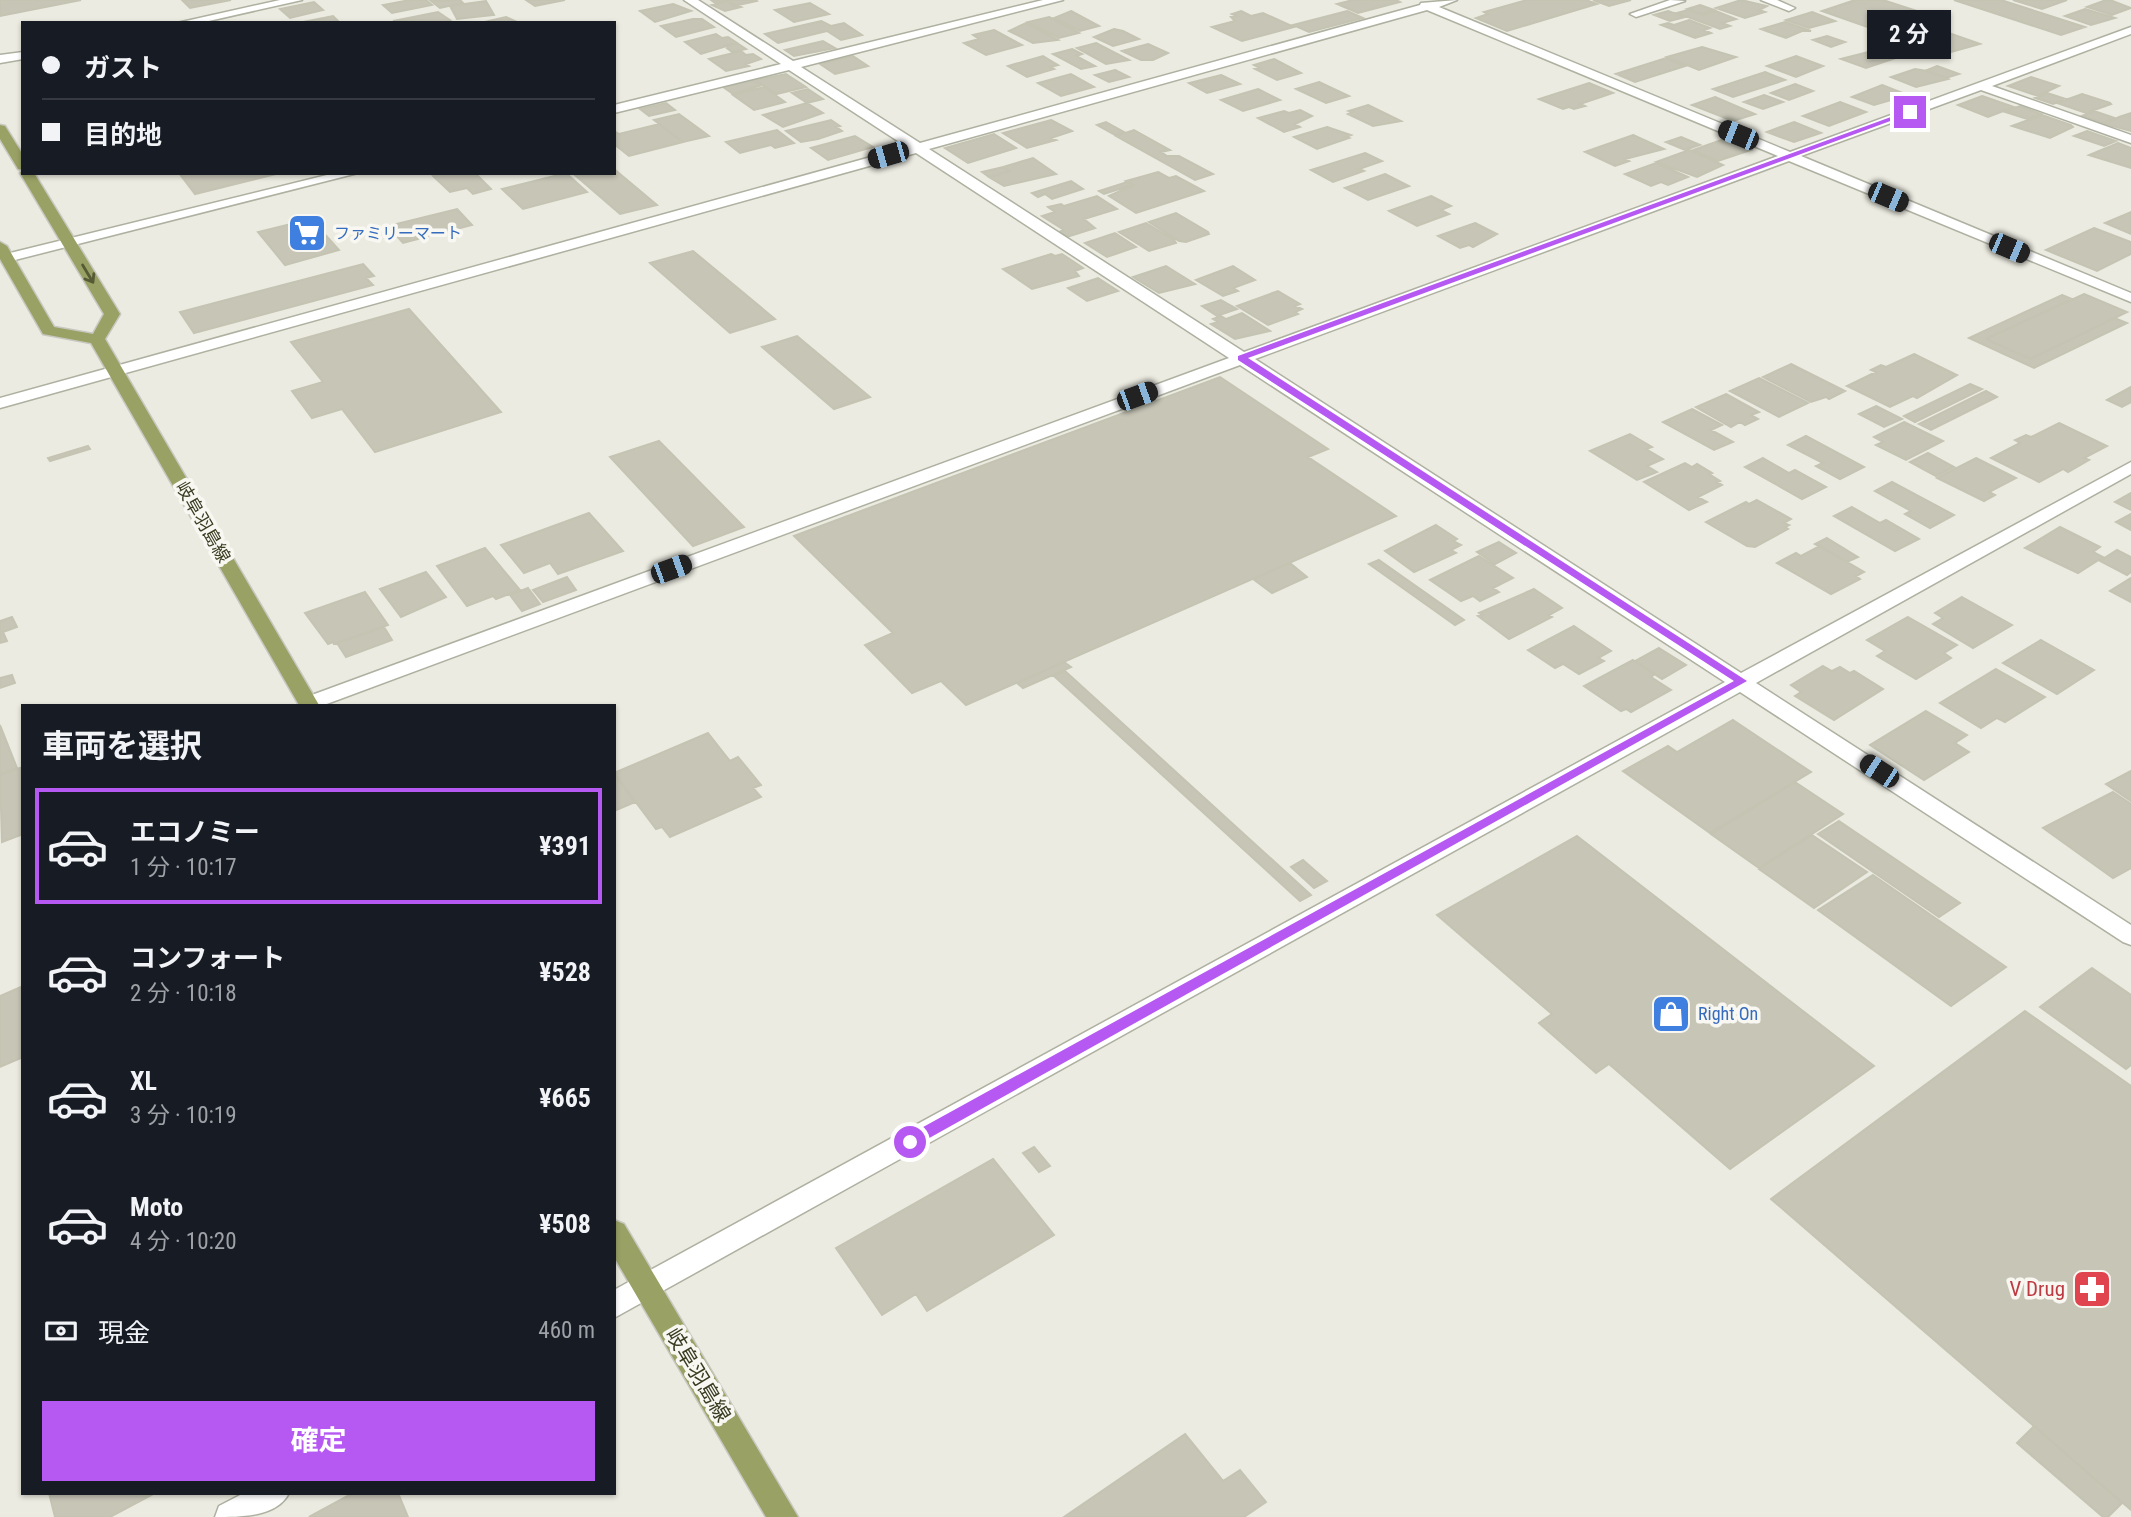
<!DOCTYPE html>
<html lang="ja">
<head>
<meta charset="utf-8">
<style>
	body { margin:0; font-family:"Roboto Condensed","Noto Sans JP",sans-serif; background:#242831; color:#f1f3f6; height:100vh; display:flex; flex-direction:column; font-size:26px; white-space:nowrap }
	* { box-sizing:border-box; margin:0 }
	p { font-size:23px; color:#9ea1a6 }
	.icon { flex:none; width:38px; height:38px; fill:none; stroke:currentColor; stroke-width:2; stroke-linecap:round; stroke-linejoin:round }
	.map { position:relative; flex:1; overflow:hidden }
	.sheet { position:absolute; left:21px; top:704px; width:595px; height:791px; display:flex; flex-direction:column; background:#171b24; border-radius:0px; box-shadow:0 2px 5px #0004 }
	.sheet>* { flex:none }
	.hud { position:absolute; left:21px; top:21px; width:595px; height:154px; border-radius:0px; box-shadow:0 2px 5px #0004; display:grid; align-content:center; height:154px; padding:0 21px; background:#171b24 }
	.end { position:absolute; width:32px; height:32px; margin:-16px; border:9px solid #b659f2; background:#fff; box-shadow:0 0 0 4px #fff }
	.from { border-radius:50% }
	.bubble { position:absolute; height:49px; border-radius:0px; background:#171b24; box-shadow:0 2px 5px #0004; font-size:23px; font-weight:700; line-height:49px; text-align:center }
	.car { position:absolute; width:21px; height:42px; margin:-21px -10px; border-radius:9px; box-shadow:0 0 5px 2px #0007; background:linear-gradient(#222 24%,#8ab4d8 0 40%,#222 0 76%,#8ab4d8 0 86%,#222 0) }
	.hud b { display:flex; align-items:center; gap:24px; height:66px; font-size:26px }
	.hud b+b { border-top:2px solid #363941 }
	.hud i { width:18px; height:18px; background:#f1f3f6 }
	ul { padding:0; list-style:none }
	li { display:flex; align-items:center; gap:21px; height:116px; margin:0 14px 10px; padding:0 7px; border:4px solid transparent; border-radius:0px }
	li div { flex:1 }
	li b { display:block; font-size:26px }
	li em { font-style:normal; font-weight:700 }
	li.active { border-color:#b659f2 }
	li>.icon { width:63px; height:63px; stroke-width:1.5 }
	h2 { padding:0 21px; font-size:32px; line-height:84px }
	.pay { display:flex; align-items:center; gap:18px; height:77px; padding:0 21px; font-size:26px }
	.pay p { margin-inline-start:auto }
	.primary-button { display:flex; gap:14px; margin-top:auto; padding:14px 21px }
	.primary-button a { flex:1; height:80px; border-radius:0px; background:#b659f2; color:#fff; font-size:28px; font-weight:700; line-height:80px; text-align:center }
	.map>svg:first-child { display:block }
</style>
</head>
<body>
<div class="map">
<svg width="2131" height="1517" viewBox="0 0 2131 1517">
	<rect width="100%" height="100%" fill="#ebebe1"/>
	<path fill="#c6c5b6" stroke="#c5c4b3" stroke-width="2" d="M0,0h81l-81,16z
		M182,0h49l-41,8z
		M410,0h16l6,5 -40,8 -9,-8z
		M460,0l3,3 -23,5 -9,-7z
		M526,0h39l-30,6z
		M711,0h45l1,1 -23,5 -8,-6 -11,3z
		M1353,0h43l4,2 -42,11 -21,-9z
		M1527,0h59l11,4 -90,27 -31,-13 12,-4 -4,-2z
		M1593,0h38l-22,6z
		M1741,0l26,6 -8,4 6,2 -20,6 -29,-10z
		M1855,0h28l31,10 -16,6 7,2 7,-2 17,6 -6,2 57,20 -36,10 -122,-43z
		M1954,0h47l84,27 -24,8z
		M2013,0h54l-25,9z
		M2106,0h4l21,8 -19,7 -25,-8z
		M486,1l8,14 -37,4 -7,-13z
		M727,1l14,6 -16,4 -13,-6z
		M314,2l9,8 -33,8 -10,-9z
		M810,3l19,11 -35,8 -19,-12z
		M673,4l18,7 -36,11 -15,-11z
		M1700,5l14,5 -13,4 -14,-5z
		M2085,9l30,9 -24,7 -26,-9z
		M1688,10l15,5 13,-4 20,8 -14,4 8,3 -10,3 -43,-16z
		M1071,11l28,15 -19,5 -26,-13z
		M1241,11l10,5 12,-3 31,14 -52,14 -30,-14 23,-6 -4,-4 6,-1 -5,-2z
		M1347,11l16,7 -54,14 -16,-7z
		M1668,11l17,6 -15,4 -16,-6z
		M438,12l12,8 -11,3 -46,-2z
		M1812,12l23,9 -26,7 -23,-8z
		M333,16l7,7h-42z
		M506,17l13,6h-39z
		M1049,17l30,16 -20,5 -31,-16z
		M693,19h9l12,8 -38,10 -15,-11z
		M1689,20l21,8 -6,2 7,3 -16,5 -34,-13 7,-2 6,2z
		M821,21l10,5 13,-3 18,12 -21,5 -14,-9 -49,12 -13,-9z
		M1785,22l23,8 3,1h-9l-16,7 -25,-9z
		M1026,23l32,17 -25,3 -24,-12z
		M1114,29l9,2 16,8 -26,7 -19,-9z
		M994,30l28,15 -36,10 -22,-12 15,-4 -6,-4z
		M716,34l6,4 6,-1 9,6 -36,11 -16,-12z
		M1827,36l18,6 -14,5 -18,-7z
		M823,41l12,7 -41,8 -9,-6z
		M737,43l9,6 -14,3 -8,-6z
		M1096,43l33,17 -23,4 -29,-16z
		M1148,44l20,9 -15,7h-12l-19,-9z
		M1702,47l34,10 -37,13 -32,-13z
		M1072,49l10,5 -6,2 19,10 -14,3 -28,-15z
		M741,51l5,4 7,-1 8,5 -15,5 3,2 -23,5 -17,-12z
		M1872,51l21,8 -27,9 -25,-9z
		M853,56l15,10 -33,8 -15,-10z
		M1043,56l15,9 -8,2 4,2 -27,8 -19,-11z
		M1796,56l27,10 -27,11 -29,-11z
		M1666,58l19,8 -50,16 -19,-8z
		M1274,59l27,14 -24,7 -22,-11 5,-1 -6,-3z
		M1937,66l22,8 -13,4 -21,-7z
		M1915,69l12,2 21,8 -32,8 -25,-10z
		M1115,70l14,7 -20,5 -14,-7z
		M1765,72l20,8 -52,17 -20,-8z
		M786,74l20,13 -29,7 -22,-14z
		M1071,74l23,13 -33,9 -23,-13z
		M1221,75l19,9 -33,9 -18,-10z
		M2031,77l28,9 -21,10 -30,-10z
		M753,80l9,5 -29,9 -10,-7z
		M1319,82l30,14 -23,7 -30,-14z
		M1589,83l24,10 -33,11 5,2 -11,3 -5,-2 -6,2 -24,-10z
		M1795,84l18,7 -24,9 -18,-7z
		M1882,85l26,10 -34,10 -22,-8z
		M764,87l21,15 -31,8 -21,-15z
		M808,89l15,10 -16,4 -15,-10z
		M1258,89l22,11 -37,11 -22,-11z
		M2047,93l19,6 -13,5 -18,-6z
		M2082,94l28,9 1,1 -25,9 -29,-10z
		M1764,95l19,7 -20,7 -19,-7z
		M1982,96l6,2 26,9 -26,10 -30,-12z
		M1715,97l40,17 -22,7 -41,-16z
		M1840,102l26,10 -37,14 -26,-10z
		M666,103l9,7 -26,6 -9,-7z
		M807,103l16,10 -40,14 -20,-12z
		M1368,105l33,16 -28,5 -25,-12 5,-2 -4,-1z
		M2020,106l21,8 -14,5 -22,-7z
		M1300,110l12,6 -17,8 5,3 -16,5 -26,-14 26,-7 5,2z
		M2094,111l21,7 -12,5 -21,-7z
		M2131,113v18l-26,-7 14,-7z
		M679,114l30,22 -26,6 -29,-22z
		M2042,115l29,10 2,2 -23,11 -38,-12z
		M831,120l9,6 -4,1 6,4 -24,8 -17,3 -15,-11z
		M1051,120l21,11 -21,7 5,2 -29,8 -24,-15z
		M1106,122l18,10 -9,3 -18,-10z
		M1794,122l27,11 -27,9 -27,-10z
		M659,124l24,18 -54,14 -15,-12v-13l5,3z
		M1327,127l24,8 -5,2 3,1 -32,11 -23,-12z
		M777,130l17,13 -19,5 -4,-3 -31,8 -14,-11z
		M1134,130l36,20 -9,2 6,4h12l34,18 -18,6 -79,-44z
		M2087,131l29,10 -12,5 -30,-10z
		M994,134l22,14 -48,15 -23,-15z
		M1633,135l31,14 -39,10 4,2 -14,5 -30,-14z
		M855,136l18,11 -45,13 -17,-12z
		M1681,137l19,8 -15,5 -19,-8z
		M1724,139l27,11 -33,11 -25,-11z
		M2118,143l13,5v20l-42,-13z
		M1689,150l34,15 -26,12 -41,-15z
		M1365,153l17,8 -23,8 5,2 -31,11 -22,-12z
		M1033,158l23,16 -52,12 -15,-9 21,-6 -7,-4z
		M1656,163l32,14 -20,8 -7,-3 -10,4 -26,-12z
		M1003,167l7,4 -21,6 -7,-5z
		M614,169l43,36 -37,9 -45,-39 39,-2z
		M1158,172l11,6 7,-2 28,15 -68,22 -27,-17 25,-11 -8,-4z
		M179,173h101l-85,21z
		M444,173h31l16,16 -18,5 -6,-6 -17,4 -17,-16z
		M566,173l21,19 -64,17 -21,-20z
		M1385,174l24,12 -41,14 -23,-12z
		M1071,181l12,8 -31,10 -7,-5 -7,3 -6,-4z
		M1127,182l5,3 -28,9 -5,-3z
		M1097,196l20,13 -33,10 11,9 -28,9 -8,-5 5,-2 -22,-14 13,-4 -7,-5 13,-3 3,2z
		M1431,196l20,10 -10,4 8,4 -32,12 -28,-15z
		M457,209l15,16 -69,18 -15,-17z
		M2131,212v22l-26,-11z
		M1176,213l32,19 1,2 -23,8 -7,-1 -30,-19z
		M311,219l28,31 -54,15 -27,-33z
		M1146,223l28,17 2,3 -27,8 -30,-19z
		M1475,223l22,11 -24,13 -4,-2 -9,3 -22,-12z
		M2094,228l37,14v12l-34,17 -51,-21z
		M1115,233l21,14 -29,10 -22,-14z
		M693,251l82,68 -45,14 -80,-70z
		M1051,254l4,2 7,-2 21,14 -8,3 4,5 -47,13 -29,-20z
		M363,264l11,12 -8,2 7,7 -179,48 -14,-21z
		M1166,266l29,18 -36,9 -26,-16z
		M1233,266l22,14 -22,8 5,3 -15,5 -27,-16z
		M1098,278l20,13 -31,10 -19,-13z
		M1278,291l22,13 -5,2 7,3 -7,3 3,2 -30,11 -31,-19z
		M2084,294l43,18 -97,47 -44,-20z
		M2062,295l10,4 -86,40 44,20 85,-41 12,5 -93,45 -65,-30z
		M1221,300l16,9 -20,7 -15,-10z
		M409,309l92,103 -126,40 -33,-43 -30,9 -20,-27 31,-9 -32,-40z
		M1242,313l28,18 -35,8 -24,-15 7,-2 -5,-3 8,-3 5,3z
		M797,336l73,61 -36,12 -72,-62z
		M1914,354l43,21 -40,23 -4,-2 -23,11 -43,-21 29,-14 -5,-2 10,-5 5,2z
		M1791,364l54,27 -16,8 -3,-2 -15,5 -48,-25z
		M1220,377l108,72 -20,8 88,59 -430,189 -25,-24 -29,12 -47,-48 28,-12 -99,-97z
		M1759,378l49,25 -29,14 -49,-26z
		M1970,384l12,5 -67,33 -11,-6z
		M2131,387v15l-9,5 -15,-7z
		M1986,391l11,6 -66,33 -12,-6z
		M1726,394l33,18 -8,3 7,4 -13,6 -5,-3 -9,5 -35,-20z
		M1876,406l26,13 -18,8 -25,-13z
		M1692,409l30,16 -11,5 22,12 -19,8 -51,-28z
		M1904,422l39,19 -37,19 -30,-15 7,-3 -9,-5z
		M2059,423l48,23 -23,12 5,2 -21,12 -5,-3 -24,13 -48,-24 29,-15 -5,-3 11,-5 5,2z
		M1630,434l22,13 -6,2 17,10 -16,7 10,6 -20,8 -47,-29z
		M1806,436l58,31 -24,12 -24,-13 7,-3 -35,-18z
		M659,441l85,86 -51,19 -83,-89z
		M88,446l2,3 -40,12 -2,-3z
		M1928,453l26,14 -18,9 -26,-14z
		M1763,458l26,15 6,-3 31,17 -24,12 -57,-32z
		M1976,458l40,20 -27,14 6,3 -11,6 -47,-23z
		M1685,463l7,4 5,-3 15,9 -3,1 11,7 -3,1 5,3 -24,12 9,5 -18,8 -45,-28z
		M1892,482l62,33 -24,13 -25,-14 6,-3 -36,-20z
		M2131,493v17l-16,-8z
		M1757,500l34,19 -7,4 5,2 -4,2 3,2 -33,18 -8,-1 -41,-24 40,-20 3,2z
		M1852,507l28,16 6,-3 33,19 -24,12 -61,-35z
		M589,513l34,38 -65,23 -8,-11 -26,10 -23,-28z
		M2131,514v16l-15,-8z
		M1436,525l21,14 -4,2 8,4 -10,5 5,3 -42,19 -29,-21z
		M2060,527l40,20 -7,5 10,5 -25,16 -53,-25z
		M1827,538l31,19 -11,5 -32,-18z
		M1499,542l17,11 -21,11 -18,-12z
		M1820,546l44,26 -8,4 4,3 -29,15 -54,-31 19,-10 5,3z
		M485,548l35,42 -24,9 -3,-3 -26,10 -30,-40z
		M2117,550l14,7v15l-4,3 -27,-14z
		M1479,556l34,22 -20,10 6,4 -19,9 -7,-5 -12,5 -31,-21z
		M1379,560l85,60 -9,5 -86,-61z
		M1290,563l17,14 -35,16 -19,-14z
		M426,572l20,25 -45,20 -21,-28z
		M567,577l9,13 -33,12 -10,-12z
		M2131,578v24l-21,-11z
		M528,588l12,16 -18,7 -12,-16z
		M1534,589l28,19 -13,7 3,2 -43,22 -31,-23 4,-1 -3,-2z
		M365,592l23,33 -54,19 -1,-2 -5,2 -23,-31z
		M1962,597l50,28 -39,23 -40,-24 10,-6 -8,-5z
		M12,617l5,10 -14,5 4,9 -7,2v-22z
		M1908,617l49,28 -13,8 7,5 -35,21 -39,-23 8,-5 -18,-11z
		M1574,626l37,25 -13,7 6,3 -25,13 -16,-10 -8,4 -27,-18z
		M384,627l8,13 -46,17 -9,-14z
		M2041,640l53,30 -37,24 -54,-31z
		M1659,648l27,17 -24,14 -27,-18z
		M1633,660l22,14 -4,3 20,13 -40,22 -5,-3 -5,2 -37,-25z
		M1064,662l7,5 -48,21 -6,-5z
		M1823,666l9,5 8,-4 10,6 4,-2 29,18 -49,31 -39,-24 6,-4 -10,-7z
		M1996,669l49,28 -40,25 -8,-4 -16,10 -41,-25z
		M1065,671l246,224 -11,6 -246,-225z
		M12,675l3,8 -15,5v-10z
		M1926,711l41,24 -12,8 14,9 -45,28 -54,-35z
		M1733,720l78,52 -101,61 -87,-62 45,-25 9,6z
		M0,725l17,43 -17,6z
		M708,733l22,28 8,-4 23,28 -8,3 8,9 -91,40 -8,-10 -6,2 -42,-56z
		M23,767v67l-21,8 -2,-67z
		M2131,771v30l-25,-17z
		M614,774l21,28 -21,9z
		M1795,782l48,32 -84,54 -48,-34z
		M2113,792l18,12v64l-18,10 -70,-50z
		M1839,821l121,82 -21,14 -121,-83z
		M1812,835l55,37 -53,36 -55,-39z
		M1577,836l297,230 -144,103 -121,-105 -13,9 -57,-50 13,-9 -115,-99z
		M1303,860l24,21 -13,7 -23,-21z
		M1873,875l133,92 -55,39 -133,-96z
		M2092,968l39,27v70l-5,4 -86,-62z
		M23,986v71l-23,10v-71z
		M2025,1011l106,75v424l-360,-311z
		M1034,1147l16,19 -11,6 -16,-19z
		M993,1159l61,76 -127,76 -11,-17 -34,21 -46,-67z
		M2034,1426l88,77 -14,14h-5l-86,-74z
		M1185,1434l38,47 17,-11 26,32 -22,15h-180z
		M49,1493h106l-45,24h-55z
		M353,1493h45l10,24h-99z"/>
	<g fill="none" stroke-linecap="round" stroke-linejoin="round">
		<defs>
			<path id="minor" d="M280,0h22l-102,23h-23z
				M684,0h14l95,61 250,-61h20l-262,67 119,76 500,-138 1,-2 36,-3 -18,7 351,145 341,-125v7l-139,52 139,49v8l-150,-53 -180,66 330,137v9l-342,-141 -534,198 486,314 390,-211v12l-375,209 375,242v20l-8,-3 -383,-250 -1126,626v-28l1111,-608 -485,-317 -916,340h-25l2,-6 928,-341 -313,-205 -916,255v-10l907,-251 -118,-77 -175,43v-8l167,-41zM1427,10l351,146 -534,196 -315,-203z
				M1670,0l15,1 -49,16 -6,-3z
				M1761,0h16l18,8 -6,3z
				M23,52v7l-23,4v-8z
				M335,173h23l-351,89 -7,-4 2,-3z
				M244,1493h45c-12,24 -48,24 -74,24l4,-11z"/>
			<path id="major" d="M0,125l5,1 18,29v15l-5,-1 -18,-30z
				M22,170l1,3h11l86,141 -15,25 214,366h-20l-208,-362 -48,-9 -43,-75v-17l7,4 47,81 39,7 11,-20 -84,-141z
				M614,1220l10,4 174,293h-32l-152,-260z"/>
		</defs>
		<use href="#minor" stroke="#aeb0a0" stroke-width="3"/>
		<use href="#major" stroke="#c8c8c1" stroke-width="3"/>
		<use href="#minor" fill="#fff" fill-rule="evenodd"/>
		<use href="#major" fill="#9aa165" fill-rule="evenodd"/>
	</g>
	<defs><path id="oneway-shaft" d="M-6 0H5M1.5-3L5.5 0L1.5 3" fill="none" stroke-width="1.6" stroke-linecap="round" stroke-linejoin="round" transform="scale(1.75)"/></defs>
	<use stroke="#565a35" href="#oneway-shaft" transform="translate(88 274) rotate(59)"/>
	<path fill="#b659f2" d="M1910,110l2,3 -664,245 499,323 -832,465h-10v-9l829,-456 -496,-321v-4z"/>
	<defs>
		<symbol id="supermarket-square" viewBox="-11 -11 22 22"><rect x="-9" y="-9" width="18" height="18" rx="4" fill="#3f7fe0" stroke="#f8f7f1"/><path d="M-6-5.5h2.5l.6 2H6L4.5 2H-2.5L-4.4-4H-6ZM-1.5 3.2a1.3 1.3 0 1 0 .1 0ZM3 3.2a1.3 1.3 0 1 0 .1 0Z" fill="#fff"/></symbol>
		<symbol id="shop-square" viewBox="-11 -11 22 22"><rect x="-9" y="-9" width="18" height="18" rx="4" fill="#3f7fe0" stroke="#f8f7f1"/><path d="M-5-2.5h2.3a2.7 3.5 0 0 1 5.4 0H5L5.5 6h-11ZM-1.5-2.5h3a1.5 2.3 0 0 0-3 0Z" fill="#fff"/></symbol>
		<symbol id="pharmacy-square" viewBox="-11 -11 22 22"><rect x="-9" y="-9" width="18" height="18" rx="4" fill="#e0444e" stroke="#f8f7f1"/><path d="M-2-6h4v4h4v4h-4v4h-4v-4h-4v-4h4Z" fill="#fff"/></symbol>
	</defs>
	<g fill-rule="evenodd">
		<use href="#supermarket-square" x="285" y="211" width="44" height="44"/>
		<use href="#shop-square" x="1649" y="992" width="44" height="44"/>
		<use href="#pharmacy-square" x="2070" y="1267" width="44" height="44"/>
	</g>
	<g text-anchor="middle" stroke-width="7" stroke-linejoin="round" paint-order="stroke">
		<g font-size="16" fill="#366cbe" stroke="#f8f7f1" text-anchor="start">
			<text x="334" y="239">ファミリーマート</text>
		</g>
		<g font-size="18" fill="#393c21" stroke="#f8f7f1">
			<text transform="translate(203 522) rotate(60)" y="6">岐阜羽島線</text>
		</g>
		<g font-size="18" fill="#366cbe" stroke="#f8f7f1" text-anchor="start">
			<text x="1698" y="1020">Right On</text>
		</g>
		<g font-size="21" fill="#be3a42" stroke="#f8f7f1" text-anchor="end">
			<text x="2065" y="1296">V Drug</text>
		</g>
		<g font-size="21" fill="#393c21" stroke="#f8f7f1">
			<text transform="translate(698 1375) rotate(59)" y="7">岐阜羽島線</text>
		</g>
	</g>
</svg>
<i class="end from" style="left:910px;top:1142px"></i>
<i class="end" style="left:1910px;top:112px"></i>
<div class="bubble" style="left:1867px;top:10px;width:84px">2 分</div>
<i class="car" style="left:1738px;top:135px;rotate:292deg"></i>
<i class="car" style="left:888px;top:155px;rotate:254deg"></i>
<i class="car" style="left:1888px;top:197px;rotate:113deg"></i>
<i class="car" style="left:2009px;top:248px;rotate:113deg"></i>
<i class="car" style="left:1137px;top:396px;rotate:70deg"></i>
<i class="car" style="left:671px;top:569px;rotate:70deg"></i>
<i class="car" style="left:1879px;top:771px;rotate:303deg"></i>
<div class="hud">
<b><i class="from"></i>ガスト</b>
<b><i></i>目的地</b>
</div>
<section class="sheet">
<h2>車両を選択</h2>
<ul>
<li class="active"><svg class="icon" aria-label="car" viewBox="0 0 24 24"><path d="M5 17H2v-5l4-1 3-4h7l3 4 3 1v5h-3M9 17h6M6 11h13"/><circle cx="7" cy="17" r="2"/><circle cx="17" cy="17" r="2"/></svg><div><b>エコノミー</b><p>1 分 · 10:17</p></div><em>¥391</em></li>
<li><svg class="icon" aria-label="car" viewBox="0 0 24 24"><path d="M5 17H2v-5l4-1 3-4h7l3 4 3 1v5h-3M9 17h6M6 11h13"/><circle cx="7" cy="17" r="2"/><circle cx="17" cy="17" r="2"/></svg><div><b>コンフォート</b><p>2 分 · 10:18</p></div><em>¥528</em></li>
<li><svg class="icon" aria-label="car" viewBox="0 0 24 24"><path d="M5 17H2v-5l4-1 3-4h7l3 4 3 1v5h-3M9 17h6M6 11h13"/><circle cx="7" cy="17" r="2"/><circle cx="17" cy="17" r="2"/></svg><div><b>XL</b><p>3 分 · 10:19</p></div><em>¥665</em></li>
<li><svg class="icon" aria-label="car" viewBox="0 0 24 24"><path d="M5 17H2v-5l4-1 3-4h7l3 4 3 1v5h-3M9 17h6M6 11h13"/><circle cx="7" cy="17" r="2"/><circle cx="17" cy="17" r="2"/></svg><div><b>Moto</b><p>4 分 · 10:20</p></div><em>¥508</em></li>
</ul>
<div class="pay"><svg class="icon" aria-label="cash" viewBox="0 0 24 24"><path d="M3 7h18v10H3z"/><circle cx="12" cy="12" r="2"/></svg>現金<p>460 m</p></div>
<div class="primary-button"><a>確定</a></div>
</section>
</div>
</body>
</html>
